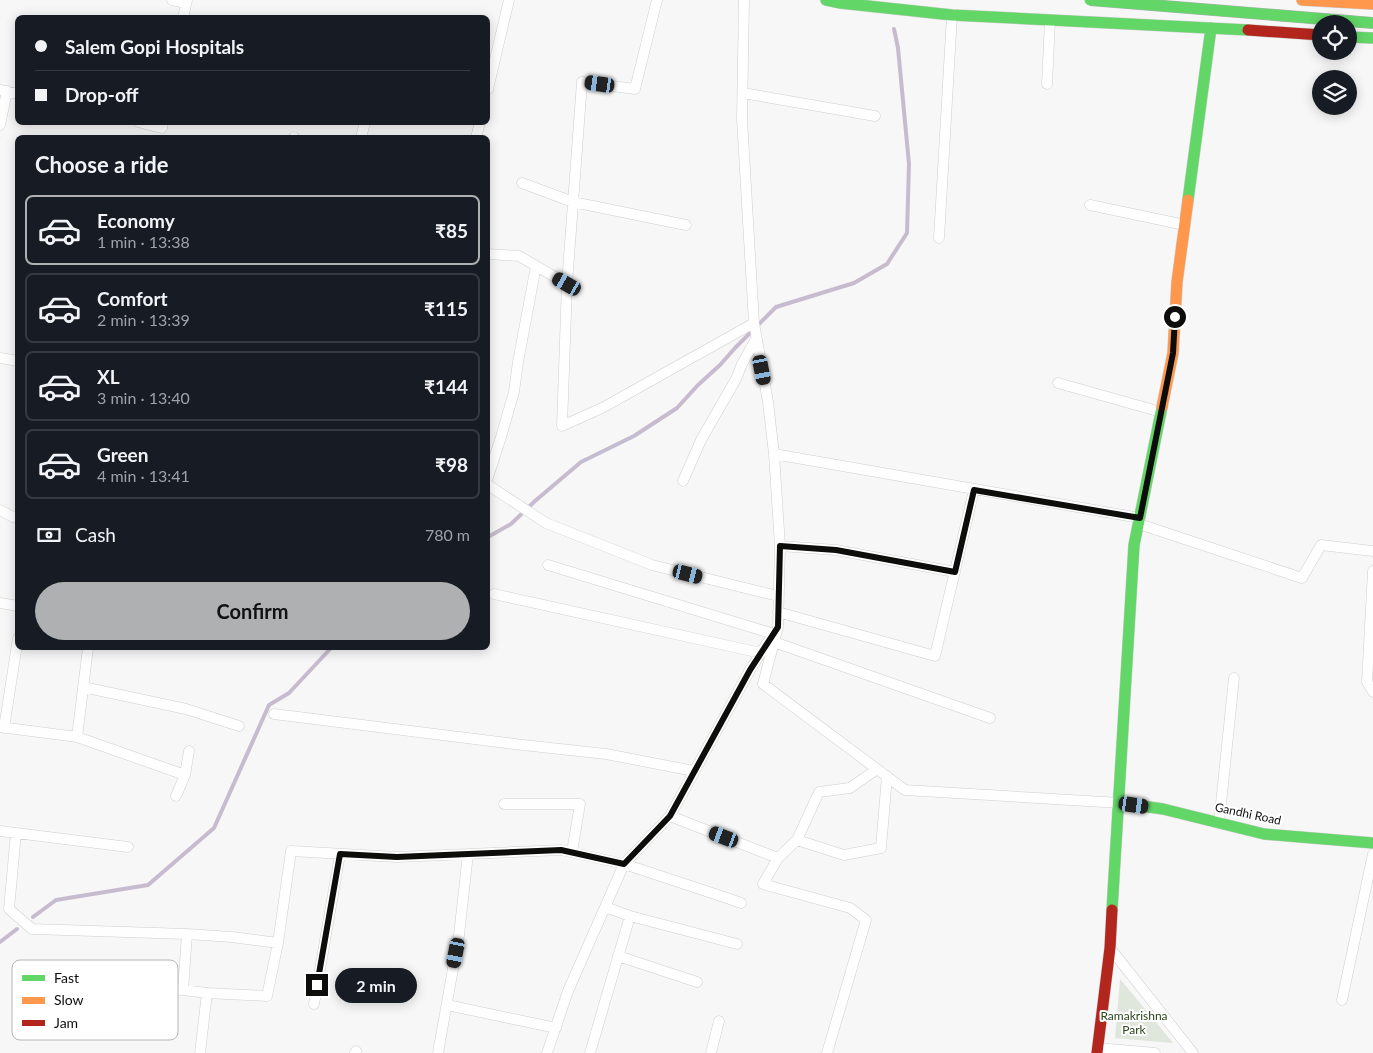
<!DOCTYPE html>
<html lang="en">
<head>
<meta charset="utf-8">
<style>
	body { margin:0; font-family:Lato,sans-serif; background:#20242c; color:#f1f3f6; height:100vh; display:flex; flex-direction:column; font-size:19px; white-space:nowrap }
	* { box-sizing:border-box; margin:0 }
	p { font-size:16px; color:#9ea1a6 }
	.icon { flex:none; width:28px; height:28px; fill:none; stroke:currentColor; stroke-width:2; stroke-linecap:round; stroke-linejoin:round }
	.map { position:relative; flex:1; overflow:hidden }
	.drawer { position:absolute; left:15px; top:135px; width:475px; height:515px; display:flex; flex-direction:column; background:#171b24; border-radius:8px; box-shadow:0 2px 12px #0003 }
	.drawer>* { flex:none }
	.hud { position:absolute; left:15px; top:15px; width:475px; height:110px; border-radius:8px; box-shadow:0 2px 12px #0003; display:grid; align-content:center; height:110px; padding:0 20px; background:#171b24 }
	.tools { position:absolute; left:1312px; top:15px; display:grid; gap:10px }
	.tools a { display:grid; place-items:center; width:45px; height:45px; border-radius:50%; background:#171b24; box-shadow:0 2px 12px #0003; font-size:25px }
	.end { position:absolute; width:22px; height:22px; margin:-11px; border:6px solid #0d0d0c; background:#fff; box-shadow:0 0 0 2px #fff }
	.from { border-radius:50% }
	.bubble { position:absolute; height:35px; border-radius:18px; background:#171b24; box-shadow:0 2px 12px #0003; font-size:16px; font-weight:700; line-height:35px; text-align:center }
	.car { position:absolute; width:15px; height:30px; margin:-15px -8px; border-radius:6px; box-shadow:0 0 4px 1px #0007; background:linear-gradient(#222 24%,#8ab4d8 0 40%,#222 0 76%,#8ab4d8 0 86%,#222 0) }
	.hud b { display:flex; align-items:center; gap:18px; height:48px; font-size:19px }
	.hud b+b { border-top:1px solid #363941 }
	.hud i { width:12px; height:12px; background:#f1f3f6 }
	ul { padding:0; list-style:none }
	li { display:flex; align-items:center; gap:15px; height:70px; margin:0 10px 8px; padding:0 10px; border:2px solid #363941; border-radius:8px }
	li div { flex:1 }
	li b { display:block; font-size:19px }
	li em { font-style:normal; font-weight:700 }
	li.active { border-color:#afb0b2 }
	li>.icon { width:45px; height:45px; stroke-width:1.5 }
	h2 { padding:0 20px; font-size:22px; line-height:60px }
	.pay { display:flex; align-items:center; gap:12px; height:55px; padding:0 20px; font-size:19px }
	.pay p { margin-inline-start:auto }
	.button { display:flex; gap:10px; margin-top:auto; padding:10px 20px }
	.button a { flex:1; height:58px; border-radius:30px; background:#afb0b2; color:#111; font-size:20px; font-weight:700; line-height:58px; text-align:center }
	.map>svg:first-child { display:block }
</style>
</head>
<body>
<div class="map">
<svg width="1373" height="1053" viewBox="0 0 1373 1053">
	<rect width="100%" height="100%" fill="#f6f7f6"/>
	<path fill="#dfe6db" d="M1120,979l53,64 -58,-5z"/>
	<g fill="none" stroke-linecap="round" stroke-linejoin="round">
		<path stroke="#c7bccf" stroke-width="4" d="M488,537l23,-13 24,-23 46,-39 53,-26 43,-28 21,-23 22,-20 15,-17 41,-41 78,-24 33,-19 20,-31 2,-69 -11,-116 -4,-19
			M33,917l23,-17 92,-15 66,-57 55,-123 20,-12 42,-45
			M0,942l17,-13"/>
		<defs>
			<path id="street" d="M172,0l14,3
				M744,0l-2,119 12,204 14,79 6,52 6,92 -2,81 -15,57 142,106 215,13
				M183,18l4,-18
				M1047,84l3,-63
				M488,89l21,-89
				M1,90l17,4
				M743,93l132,23
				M138,122l24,6 1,-6
				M0,125l7,-34
				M294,137v1
				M361,138l4,-16
				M476,138l4,-16
				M522,183l51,19 113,23
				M1090,205l95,20
				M939,238l13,-223
				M488,254l31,2 48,28 15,-202 53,7 22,-89
				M567,284l-5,142 42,-19 150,-84
				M0,358l18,3
				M1058,383l103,29
				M774,454l366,64
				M488,477l13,-40 13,-45 4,-30 18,-96
				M683,481l18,-41 35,-61 6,-15 14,-25
				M488,485l58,38 106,42 126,31
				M0,510l13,7 5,1
				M1139,524l163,54 19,-33 52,6
				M780,546l56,4 119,22
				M548,565l226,69
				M1373,571l-6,111 6,10
				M494,594l267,59
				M0,603l18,3
				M778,612l157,44 39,-166
				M774,642l216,76
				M83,687l103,22 53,17
				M274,714l249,31 83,9 88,17
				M0,727l77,10 11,-89
				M4,728l14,-90
				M77,737l108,38
				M176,796l9,-21 4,-24
				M504,804h76l-8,48
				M670,816l108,42
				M1219,823l15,-145
				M0,831l128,16
				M16,833l-7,76 23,20 155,5 45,3 46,6
				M797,840l47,15 37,-7 6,-72
				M630,916l107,28
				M1110,948l83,105
				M618,956l79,26
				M120,987l63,3 24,3
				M183,990l4,-56
				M1342,1000l31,-146
				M314,1004l26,-150
				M447,1005l109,23
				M1098,1048l57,5
				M200,1053l7,-60 60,3 11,-53 13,-92 106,6 164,-7 63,14 100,33 17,6
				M355,1053l1,-2
				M438,1053l21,-118 9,-81
				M547,1053l21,-62 56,-127 46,-48 80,-146 23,-36
				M590,1053l40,-137 -25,-9
				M711,1053l8,-32
				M827,1053l39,-133 -16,-12 -87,-24 15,-26 19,-18 22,-48 31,-4 27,-19"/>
			<path id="fast" d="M826,0l14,3 112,12 296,15
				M1349,37l24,1
				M1188,200l23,-172
				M1120,803l43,6 101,25 109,9
				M1112,910l22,-365 28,-138"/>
			<path id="slow" d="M1302,0l71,4
				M1162,407l11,-54 4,-71 11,-82"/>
			<path id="jam" d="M1248,30l73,5
				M1097,1053l13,-105 2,-38"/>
		</defs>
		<use href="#street" stroke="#cecfce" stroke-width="11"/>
		<use href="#fast" stroke="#cecfce" stroke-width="12"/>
		<use href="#slow" stroke="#cecfce" stroke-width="12"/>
		<use href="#jam" stroke="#cecfce" stroke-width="12"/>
		<use href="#street" stroke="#fefefe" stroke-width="10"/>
		<use href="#fast" stroke="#63d668" stroke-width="11"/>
		<use href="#slow" stroke="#ff974d" stroke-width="11"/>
		<use href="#jam" stroke="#b3261e" stroke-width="11"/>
		<defs>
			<path id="fast-bridge" d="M1090,0l283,23"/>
		</defs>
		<use href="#fast-bridge" stroke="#b3afb6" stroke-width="12" stroke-linecap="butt"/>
		<use href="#fast-bridge" stroke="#63d668" stroke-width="11"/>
	</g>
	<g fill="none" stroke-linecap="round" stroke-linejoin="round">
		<path stroke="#0d0d0c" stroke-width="6" d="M317,985l23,-131 57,3 164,-7 63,14 46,-48 80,-146 28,-43 2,-81 56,4 119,22 19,-82 166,28 33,-165 2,-36"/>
	</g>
	<g text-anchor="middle" stroke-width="4" stroke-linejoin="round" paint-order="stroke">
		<g font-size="12" fill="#0d0d0c" stroke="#fff">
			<text transform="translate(1248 814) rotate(12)" y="4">Gandhi Road</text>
		</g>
		<g font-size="12" fill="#2a4319" stroke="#fff">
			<text x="1134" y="1020">Ramakrishna<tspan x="1134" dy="14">Park</tspan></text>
		</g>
	</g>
	<rect x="12" y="960" width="166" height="80" rx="8" fill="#fff" stroke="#b6b6b6" stroke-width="1"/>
	<rect x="22" y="975" width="23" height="6" fill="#63d668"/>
	<rect x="22" y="997" width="23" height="7" fill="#ff974d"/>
	<rect x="22" y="1020" width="23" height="6" fill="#b3261e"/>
	<g font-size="14" fill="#0d0d0c">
		<text x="54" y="983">Fast</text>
		<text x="54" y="1005">Slow</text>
		<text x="54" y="1028">Jam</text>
	</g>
</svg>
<div class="tools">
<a><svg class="icon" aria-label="locate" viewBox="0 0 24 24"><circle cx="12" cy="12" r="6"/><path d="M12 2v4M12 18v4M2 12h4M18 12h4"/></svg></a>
<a><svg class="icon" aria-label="layers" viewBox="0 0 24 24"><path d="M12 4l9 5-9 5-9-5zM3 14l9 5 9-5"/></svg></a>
</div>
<i class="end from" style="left:1175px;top:317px"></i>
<i class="end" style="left:317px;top:985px"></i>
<div class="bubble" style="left:335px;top:968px;width:82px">2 min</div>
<i class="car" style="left:600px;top:84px;rotate:278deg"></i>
<i class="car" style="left:567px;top:284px;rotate:300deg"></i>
<i class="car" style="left:762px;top:370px;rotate:169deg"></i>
<i class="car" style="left:688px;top:574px;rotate:104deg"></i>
<i class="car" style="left:1134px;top:805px;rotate:98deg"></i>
<i class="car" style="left:724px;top:837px;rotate:291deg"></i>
<i class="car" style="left:456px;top:953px;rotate:191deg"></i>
<div class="hud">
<b><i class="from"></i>Salem Gopi Hospitals</b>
<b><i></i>Drop-off</b>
</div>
<section class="drawer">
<h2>Choose a ride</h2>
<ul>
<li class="active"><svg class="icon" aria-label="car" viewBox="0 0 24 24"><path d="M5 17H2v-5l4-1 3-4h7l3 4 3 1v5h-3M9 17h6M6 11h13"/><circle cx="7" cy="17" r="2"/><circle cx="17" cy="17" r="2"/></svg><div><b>Economy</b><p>1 min · 13:38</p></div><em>₹85</em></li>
<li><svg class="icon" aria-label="car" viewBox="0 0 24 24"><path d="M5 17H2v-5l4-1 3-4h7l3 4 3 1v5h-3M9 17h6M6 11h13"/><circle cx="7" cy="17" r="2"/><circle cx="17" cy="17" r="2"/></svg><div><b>Comfort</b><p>2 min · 13:39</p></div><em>₹115</em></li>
<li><svg class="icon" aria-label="car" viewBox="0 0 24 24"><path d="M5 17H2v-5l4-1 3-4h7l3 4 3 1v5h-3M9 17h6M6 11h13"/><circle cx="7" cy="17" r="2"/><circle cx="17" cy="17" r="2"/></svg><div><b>XL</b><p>3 min · 13:40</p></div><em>₹144</em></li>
<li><svg class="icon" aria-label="car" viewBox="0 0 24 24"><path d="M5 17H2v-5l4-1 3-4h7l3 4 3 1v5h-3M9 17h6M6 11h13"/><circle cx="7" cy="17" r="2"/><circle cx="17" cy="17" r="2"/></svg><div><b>Green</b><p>4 min · 13:41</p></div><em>₹98</em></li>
</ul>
<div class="pay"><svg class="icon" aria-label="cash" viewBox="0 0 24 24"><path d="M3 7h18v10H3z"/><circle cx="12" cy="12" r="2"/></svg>Cash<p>780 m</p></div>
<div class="button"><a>Confirm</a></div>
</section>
</div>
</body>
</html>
